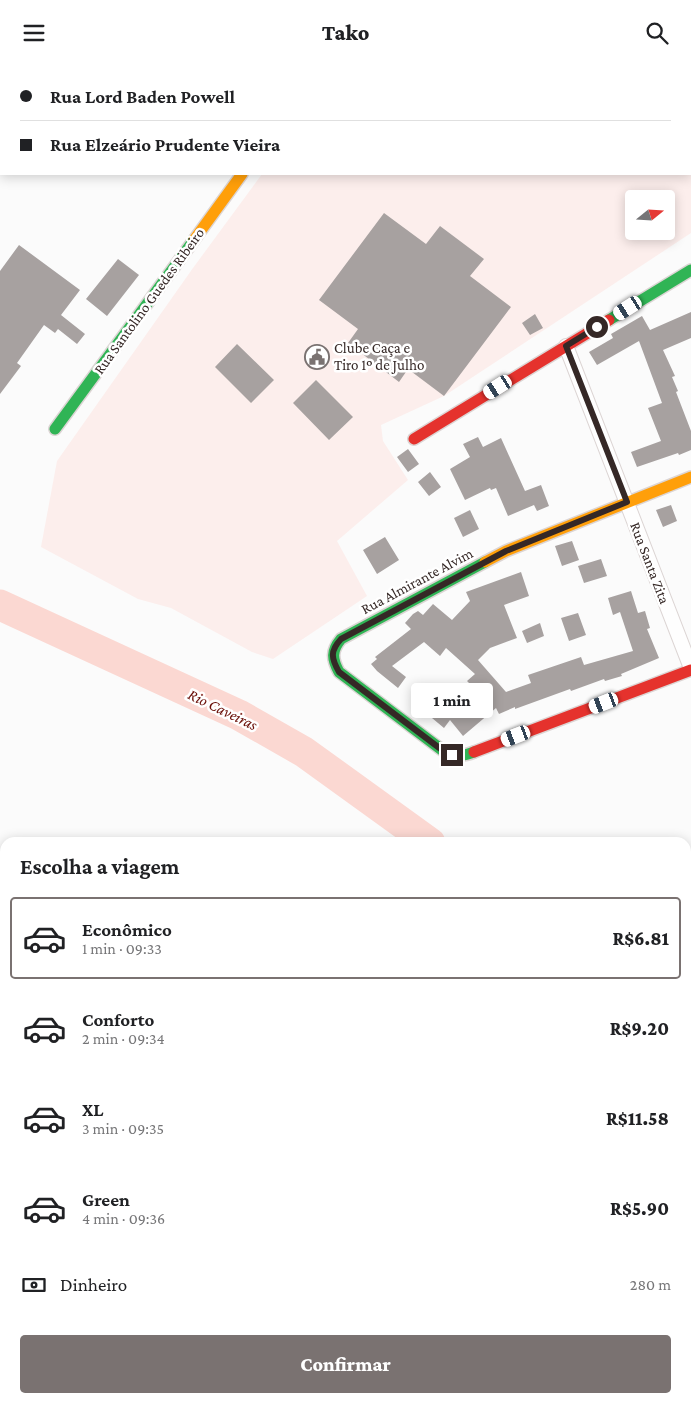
<!DOCTYPE html>
<html lang="pt">
<head>
<meta charset="utf-8">
<style>
	body { margin:0; font-family:"Crimson Pro",serif; background:#f2f2f2; color:#202124; height:100vh; display:flex; flex-direction:column; font-size:19px; white-space:nowrap }
	* { box-sizing:border-box; margin:0 }
	p { font-size:16px; color:#757577 }
	.icon { flex:none; width:28px; height:28px; fill:none; stroke:currentColor; stroke-width:2; stroke-linecap:round; stroke-linejoin:round }
	.map { position:relative; flex:1; overflow:hidden }
	.panel { position:absolute; left:0px; top:772px; width:691px; height:566px; display:flex; flex-direction:column; background:#fff; border-radius:15px 15px 0 0; box-shadow:0 2px 12px #0003 }
	.panel>* { flex:none }
	.banner { position:absolute; left:0px; top:0px; width:691px; height:110px; box-shadow:0 2px 12px #0003; display:grid; align-content:center; height:110px; padding:0 20px; background:#fff }
	.needle { width:32px; rotate:72deg }
	.fabs { position:absolute; left:625px; top:125px; display:grid; gap:10px }
	.fabs a { display:grid; place-items:center; width:50px; height:50px; border-radius:5px; background:#fff; box-shadow:0 2px 12px #0003; font-size:25px }
	.end { position:absolute; width:22px; height:22px; margin:-11px; border:6px solid #352826; background:#fff; box-shadow:0 0 0 2px #fff }
	.from { border-radius:50% }
	.bubble { position:absolute; height:35px; border-radius:5px; background:#fff; box-shadow:0 2px 12px #0003; font-size:16px; font-weight:800; line-height:35px; text-align:center }
	.car { position:absolute; width:15px; height:30px; margin:-15px -8px; border-radius:6px; box-shadow:0 0 4px 1px #0007; background:linear-gradient(#fff 24%,#345 0 40%,#fff 0 76%,#345 0 86%,#fff 0) }
	.banner b { display:flex; align-items:center; gap:18px; height:48px; font-size:19px }
	.banner b+b { border-top:1px solid #e0e0e0 }
	.banner i { width:12px; height:12px; background:#202124 }
	ul { padding:0; list-style:none }
	li { display:flex; align-items:center; gap:15px; height:82px; margin:0 10px 8px; padding:0 10px; border:2px solid transparent; border-radius:5px }
	li div { flex:1 }
	li b { display:block; font-size:19px }
	li em { font-style:normal; font-weight:800 }
	li.selected { border-color:#7a7271 }
	li>.icon { width:45px; height:45px; stroke-width:1.5 }
	h2 { padding:0 20px; font-size:22px; line-height:60px }
	.pay { display:flex; align-items:center; gap:12px; height:55px; padding:0 20px; font-size:19px }
	.pay p { margin-inline-start:auto }
	.button { display:flex; gap:10px; margin-top:auto; padding:10px 20px }
	.button a { flex:1; height:58px; border-radius:5px; background:#7a7271; color:#fff; font-size:20px; font-weight:800; line-height:58px; text-align:center }
	header { display:flex; justify-content:space-between; align-items:center; height:65px; padding:0 20px; background:#fff; font-size:22px; font-weight:800 }
	.map>svg:first-child { display:block }
</style>
</head>
<body>
<header><svg class="icon" aria-label="menu" viewBox="0 0 24 24"><path d="M4 6h16M4 12h16M4 18h16"/></svg>Tako<svg class="icon" aria-label="search" viewBox="0 0 24 24"><circle cx="10" cy="10" r="6"/><path d="M15 15l6 6"/></svg></header>
<div class="map">
<svg width="691" height="1338" viewBox="0 0 691 1338">
	<rect width="100%" height="100%" fill="#fbfbfb"/>
	<path fill="#fceeec" fill-rule="evenodd" d="M343,0h348v168l-247,163 -63,29 2,16 25,39 -71,61 30,55 -94,63 -21,-7 -81,-44 -33,-9 -97,-52 16,-86 136,-193 69,-94h428v-108h-348zM634,134h32v32h-32z"/>
	<g fill="none" stroke-linecap="round" stroke-linejoin="round">
		<path stroke="#fbd8d2" stroke-width="5" d="M272,1334l10,4
			M187,1338l11,-4"/>
		<path stroke="#fbd8d2" stroke-width="31" d="M0,540l239,110 65,37 126,91
			M540,1338l2,-4"/>
	</g>
	<path fill="#a7a1a0" d="M384,148l42,31 14,-18 44,33 -14,17 41,31 -67,89 -36,-27 -9,13 -51,-39 10,-14 -39,-29z
		M19,180l61,45 -19,25 24,19 -8,10 -19,-15 -3,4 -11,-8 -27,38 4,3 -21,28v-123z
		M118,194l21,16 -32,41 -21,-17z
		M691,247v26l-28,12 12,26 -3,1 6,14 -2,1 15,39v19l-12,5 -1,-2 -41,14 -6,-15 30,-11 -13,-33 14,-5 -23,-62 -42,24 -8,-13 24,-14 -2,-4 31,-18 8,14z
		M535,249l8,14 -13,7 -8,-12z
		M237,279l37,36 -23,23 -36,-36z
		M316,315l37,37 -24,23 -36,-37z
		M478,372l5,10 18,-9 24,53 16,-6 8,21 -12,5 -3,-6 -26,11 -12,-28 -5,2 -1,-2 -25,12 -15,-31 20,-12 -7,-13z
		M408,384l11,15 -11,8 -11,-15z
		M430,407l11,15 -12,9 -11,-14z
		M671,440l6,16 -14,6 -7,-17z
		M470,445l9,19 -16,8 -9,-19z
		M385,472l14,23 -22,14 -14,-24z
		M572,476l7,19 -17,6 -7,-20z
		M601,494l6,17 -23,7 -6,-17z
		M521,507l8,24 -25,9 13,33 -27,10 -12,12 28,32 25,-9 -3,-8 53,-18 3,8 49,-14 -13,-39 -7,3 -5,-17 23,-7 7,22 7,-2 5,17 -3,1 12,29 -38,16 1,2 -17,5 -1,-2 -33,12 -1,-2 -55,20v-2l-16,7 -3,-6 -33,28 -13,-16 -6,8 -18,-15 13,-13 3,4 27,-21 -2,-2 8,-7 -29,-26 -6,8 -16,-14 -32,24 14,11 -8,11 -21,-17 -6,-7 6,-5 -2,-2 36,-28 -6,-6 8,-9 5,-3 5,4 10,-11 19,16 18,-19 -4,-9z
		M578,548l8,22 -17,6 -8,-23z
		M540,558l4,13 -17,7 -5,-12z"/>
	<g fill="none" stroke-linecap="round" stroke-linejoin="round">
		<defs>
			<path id="street" d="M321,1l1,-1
				M566,281l125,322"/>
			<path id="fast" d="M609,255l82,-50
				M55,364l139,-189
				M474,687c-12,5 -20,4 -32,-2l-103,-78c-7,-13 -8,-21 2,-33l144,-77"/>
			<path id="slow" d="M194,175l48,-66
				M485,497l21,-11 185,-74"/>
			<path id="jam" d="M414,374l195,-119
				M474,687l217,-82"/>
		</defs>
		<use href="#street" stroke="#dcd5d4" stroke-width="16"/>
		<use href="#fast" stroke="#dcd5d4" stroke-width="14"/>
		<use href="#slow" stroke="#dcd5d4" stroke-width="14"/>
		<use href="#jam" stroke="#dcd5d4" stroke-width="14"/>
		<use href="#street" stroke="#fefefe" stroke-width="14"/>
		<use href="#fast" stroke="#30b455" stroke-width="11"/>
		<use href="#slow" stroke="#ff9f0a" stroke-width="11"/>
		<use href="#jam" stroke="#e5322d" stroke-width="11"/>
		<defs>
			<path id="rail" d="M0,1259l5,5
				M72,1334l4,4"/>
		</defs>
		<use href="#rail" stroke="#dcdbda" stroke-width="5.5"/>
		<use href="#rail" stroke="#fff" stroke-width="4" stroke-dasharray="11" stroke-linecap="butt"/>
	</g>
	<g fill="none" stroke-linecap="round" stroke-linejoin="round">
		<path stroke="#352826" stroke-width="6" d="M452,690l-10,-5 -103,-78c-8,-14 -9,-21 2,-33l165,-88 121,-49 -61,-156 31,-19"/>
	</g>
	<defs>
		<symbol id="civic-ring" viewBox="-11 -11 22 22"><circle r="9.5" fill="#fff" stroke="#7a7271" stroke-width="1.5"/><path d="M-.6-6.5H3V-4.5H.6V-3L4-1V1h2V6H-6V1h2V-1L-.6-3ZM-1.2 2.5V6h2.4V2.5Z" fill="#7a7271"/></symbol>
	</defs>
	<g fill-rule="evenodd">
		<use href="#civic-ring" x="303" y="278" width="28" height="28"/>
	</g>
	<g text-anchor="middle" stroke-width="5" stroke-linejoin="round" paint-order="stroke">
		<g font-size="15" fill="#352826" stroke="#fff">
			<text transform="translate(149 236) rotate(-54)" y="5">Rua Santolino Guedes Ribeiro</text>
			<text transform="translate(650 498) rotate(69)" y="5">Rua Santa Zita</text>
			<text transform="translate(417 516) rotate(-28)" y="5">Rua Almirante Alvim</text>
		</g>
		<g font-size="15" fill="#352826" stroke="#fff" text-anchor="start">
			<text x="334" y="288">Clube Caça e<tspan x="334" dy="17">Tiro 1º de Julho</tspan></text>
		</g>
		<g font-size="16" font-style="italic" fill="#6b1009" stroke="#fff">
			<text transform="translate(223 644) rotate(26)" y="6">Rio Caveiras</text>
		</g>
	</g>
</svg>
<div class="fabs">
<a><svg class="needle" viewBox="-14 -14 28 28"><path d="M0-13l5 13h-10z" fill="#e53935"/><path d="M0 13l5-13h-10z" fill="#757577"/></svg></a>
</div>
<i class="end from" style="left:597px;top:262px"></i>
<i class="end" style="left:452px;top:690px"></i>
<div class="bubble" style="left:411px;top:618px;width:82px">1 min</div>
<i class="car" style="left:628px;top:243px;rotate:238deg"></i>
<i class="car" style="left:498px;top:322px;rotate:238deg"></i>
<i class="car" style="left:604px;top:638px;rotate:249deg"></i>
<i class="car" style="left:516px;top:671px;rotate:249deg"></i>
<div class="banner">
<b><i class="from"></i>Rua Lord Baden Powell</b>
<b><i></i>Rua Elzeário Prudente Vieira</b>
</div>
<section class="panel">
<h2>Escolha a viagem</h2>
<ul>
<li class="selected"><svg class="icon" aria-label="car" viewBox="0 0 24 24"><path d="M5 17H2v-5l4-1 3-4h7l3 4 3 1v5h-3M9 17h6M6 11h13"/><circle cx="7" cy="17" r="2"/><circle cx="17" cy="17" r="2"/></svg><div><b>Econômico</b><p>1 min · 09:33</p></div><em>R$6.81</em></li>
<li><svg class="icon" aria-label="car" viewBox="0 0 24 24"><path d="M5 17H2v-5l4-1 3-4h7l3 4 3 1v5h-3M9 17h6M6 11h13"/><circle cx="7" cy="17" r="2"/><circle cx="17" cy="17" r="2"/></svg><div><b>Conforto</b><p>2 min · 09:34</p></div><em>R$9.20</em></li>
<li><svg class="icon" aria-label="car" viewBox="0 0 24 24"><path d="M5 17H2v-5l4-1 3-4h7l3 4 3 1v5h-3M9 17h6M6 11h13"/><circle cx="7" cy="17" r="2"/><circle cx="17" cy="17" r="2"/></svg><div><b>XL</b><p>3 min · 09:35</p></div><em>R$11.58</em></li>
<li><svg class="icon" aria-label="car" viewBox="0 0 24 24"><path d="M5 17H2v-5l4-1 3-4h7l3 4 3 1v5h-3M9 17h6M6 11h13"/><circle cx="7" cy="17" r="2"/><circle cx="17" cy="17" r="2"/></svg><div><b>Green</b><p>4 min · 09:36</p></div><em>R$5.90</em></li>
</ul>
<div class="pay"><svg class="icon" aria-label="cash" viewBox="0 0 24 24"><path d="M3 7h18v10H3z"/><circle cx="12" cy="12" r="2"/></svg>Dinheiro<p>280 m</p></div>
<div class="button"><a>Confirmar</a></div>
</section>
</div>
</body>
</html>
